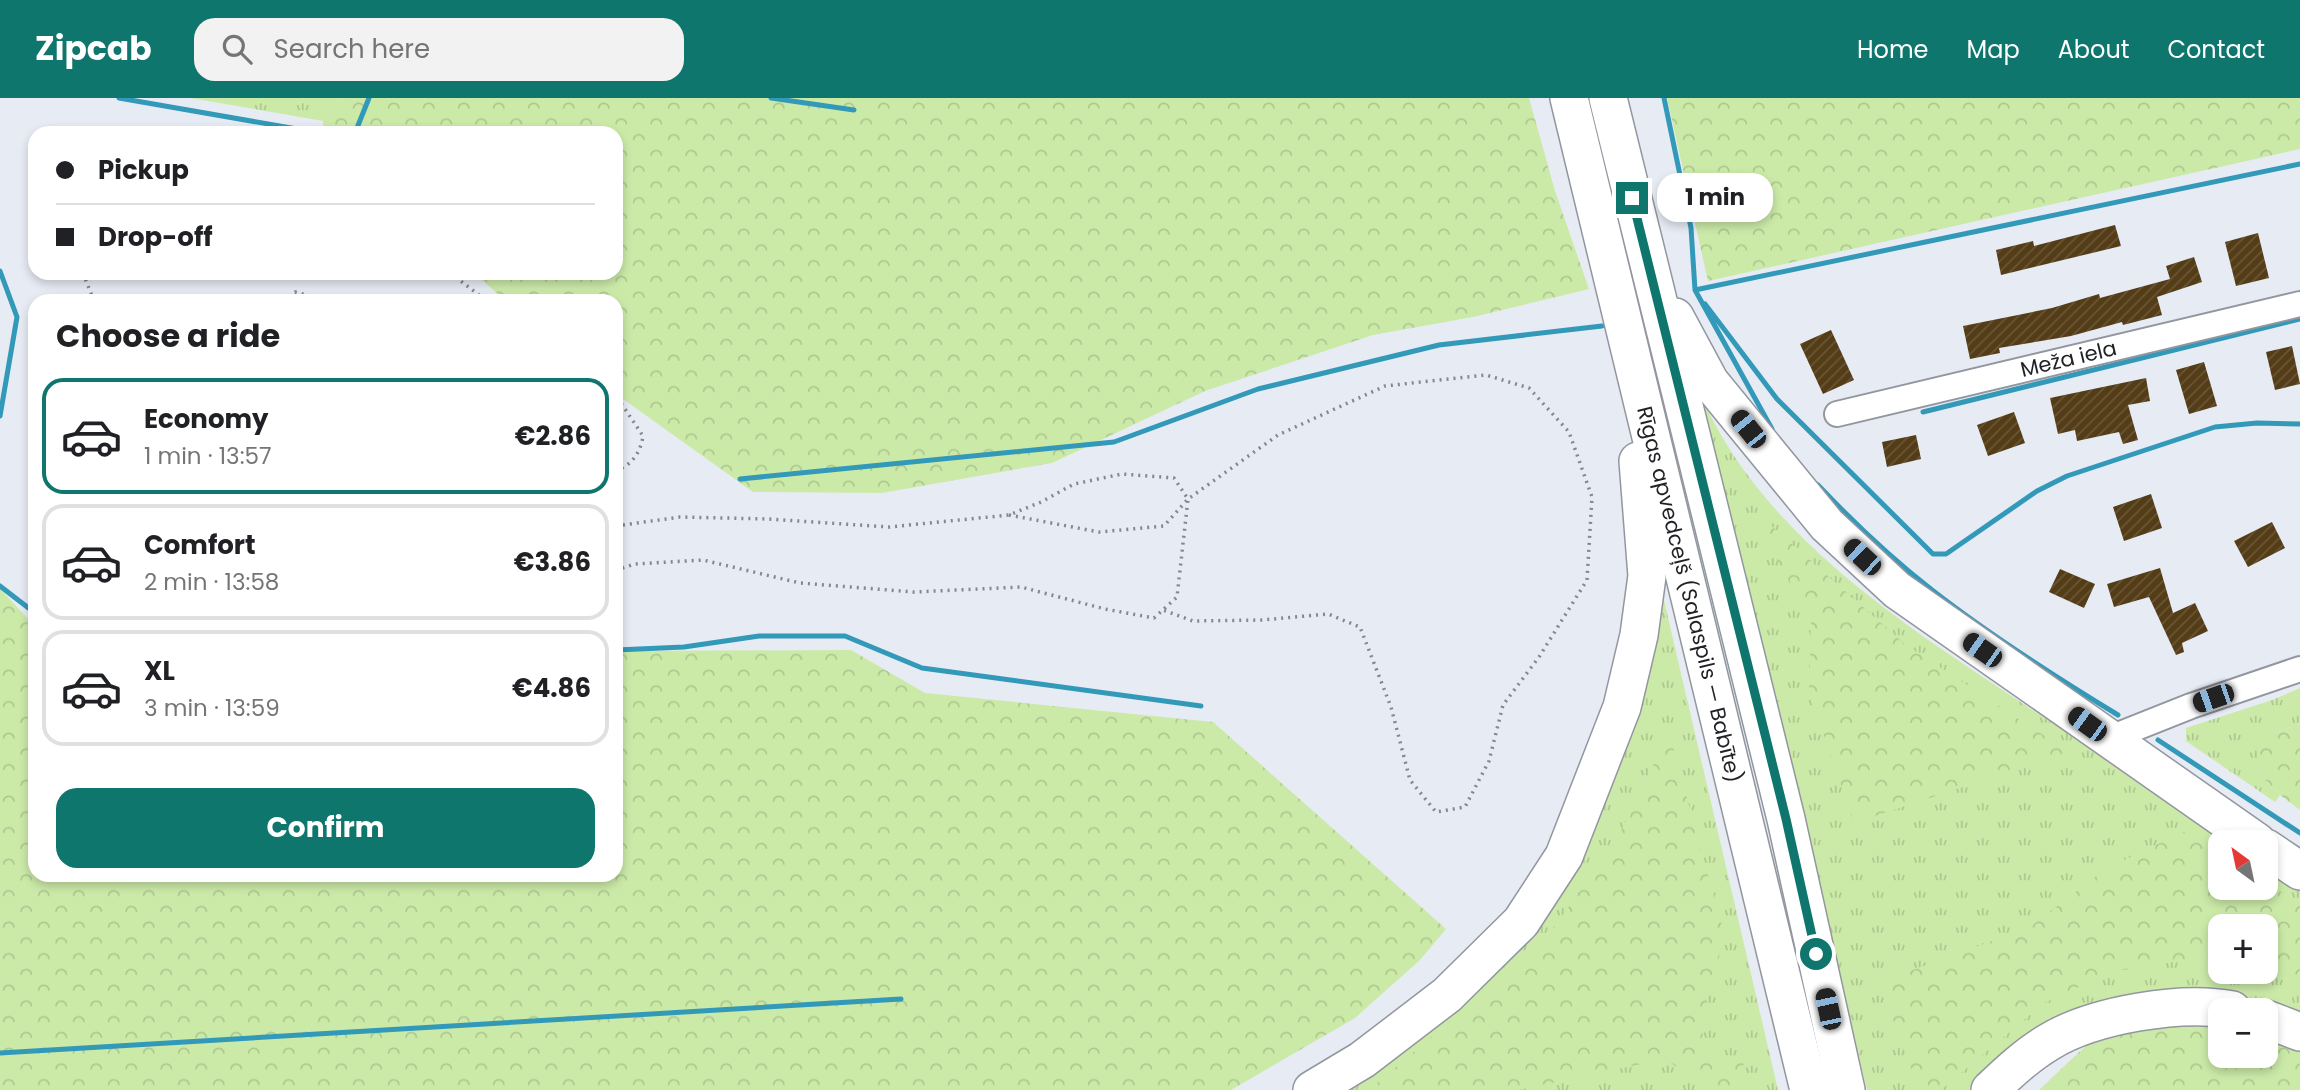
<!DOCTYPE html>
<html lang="en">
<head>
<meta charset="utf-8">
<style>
	body { margin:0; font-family:Poppins,sans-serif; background:#f2f2f2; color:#202124; height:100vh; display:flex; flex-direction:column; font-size:26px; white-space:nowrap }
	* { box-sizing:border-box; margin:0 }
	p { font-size:23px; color:#757577 }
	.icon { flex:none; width:38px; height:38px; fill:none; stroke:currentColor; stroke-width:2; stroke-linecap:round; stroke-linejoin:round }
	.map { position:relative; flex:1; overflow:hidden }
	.side { position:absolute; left:28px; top:196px; width:595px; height:588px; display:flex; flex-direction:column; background:#fff; border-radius:21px; box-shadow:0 4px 10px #0003 }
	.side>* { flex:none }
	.top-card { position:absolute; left:28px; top:28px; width:595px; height:154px; border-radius:21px; box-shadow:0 4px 10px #0003; display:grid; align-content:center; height:154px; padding:0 28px; background:#fff }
	.needle { width:46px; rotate:327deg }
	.controls { position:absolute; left:2208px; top:732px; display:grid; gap:14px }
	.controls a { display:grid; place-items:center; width:70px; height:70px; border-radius:14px; background:#fff; box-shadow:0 4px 10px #0003; font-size:35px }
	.end { position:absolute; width:32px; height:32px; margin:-16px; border:9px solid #0f766e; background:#fff; box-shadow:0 0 0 4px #fff }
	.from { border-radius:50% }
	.bubble { position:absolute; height:49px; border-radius:21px; background:#fff; box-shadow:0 4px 10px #0003; font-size:23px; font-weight:700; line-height:49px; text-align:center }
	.car { position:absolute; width:21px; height:42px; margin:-21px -10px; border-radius:9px; box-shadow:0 0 5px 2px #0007; background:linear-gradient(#222 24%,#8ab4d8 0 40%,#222 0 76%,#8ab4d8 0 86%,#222 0) }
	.top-card b { display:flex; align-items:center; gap:24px; height:66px; font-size:26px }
	.top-card b+b { border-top:2px solid #e0e0e0 }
	.top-card i { width:18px; height:18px; background:#202124 }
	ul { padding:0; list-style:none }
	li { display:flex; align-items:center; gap:21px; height:116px; margin:0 14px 10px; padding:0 14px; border:4px solid #e0e0e0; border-radius:21px }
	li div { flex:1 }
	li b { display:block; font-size:26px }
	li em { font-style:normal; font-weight:700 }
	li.selected { border-color:#0f766e }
	li>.icon { width:63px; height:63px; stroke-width:1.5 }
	h2 { padding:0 28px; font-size:32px; line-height:84px }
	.button { display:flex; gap:14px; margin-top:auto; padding:14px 28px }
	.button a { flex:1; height:80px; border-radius:21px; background:#0f766e; color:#fff; font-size:28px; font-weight:700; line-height:80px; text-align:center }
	header { display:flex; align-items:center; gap:42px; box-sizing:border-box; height:98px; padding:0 35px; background:#0f766e; color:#fff }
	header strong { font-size:33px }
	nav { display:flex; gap:38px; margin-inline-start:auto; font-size:24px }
	.search { width:490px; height:63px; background:#f2f2f2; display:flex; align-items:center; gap:18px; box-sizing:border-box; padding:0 24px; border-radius:21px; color:#757577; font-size:26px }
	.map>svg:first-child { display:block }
</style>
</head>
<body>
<header>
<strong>Zipcab</strong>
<div class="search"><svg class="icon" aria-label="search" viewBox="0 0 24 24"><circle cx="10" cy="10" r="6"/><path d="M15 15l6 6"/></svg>Search here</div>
<nav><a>Home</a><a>Map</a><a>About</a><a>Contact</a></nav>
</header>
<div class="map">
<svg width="2300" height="992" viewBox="0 0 2300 992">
	<defs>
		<pattern id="grass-tufts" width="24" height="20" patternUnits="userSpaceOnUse" patternTransform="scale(1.75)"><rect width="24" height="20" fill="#cbeaa8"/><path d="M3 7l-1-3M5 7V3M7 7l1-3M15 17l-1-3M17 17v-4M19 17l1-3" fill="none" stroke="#aec890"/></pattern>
		<pattern id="forest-crowns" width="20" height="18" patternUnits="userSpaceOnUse" patternTransform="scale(1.75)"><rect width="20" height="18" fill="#cbeaa8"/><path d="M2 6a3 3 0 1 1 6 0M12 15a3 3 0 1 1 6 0" fill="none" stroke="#aec890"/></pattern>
		<pattern id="building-hatch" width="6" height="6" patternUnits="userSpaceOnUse" patternTransform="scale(1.75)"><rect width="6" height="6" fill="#533c16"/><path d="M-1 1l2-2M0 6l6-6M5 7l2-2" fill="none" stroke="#685637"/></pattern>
	</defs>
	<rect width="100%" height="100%" fill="#e7ebf4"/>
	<path fill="url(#grass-tufts)" fill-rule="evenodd" d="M191,0h152l-20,23z
		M1696,286c59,147 205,239 332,323 68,45 136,90 204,135h-11v45h45v-22l34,22v128c-51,-22 -146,-34 -199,-13 -12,5 -25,16 -36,23 -30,20 -59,39 -89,59l-4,6h-105l-143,-604zM2221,828h45v45h-45z
		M1663,498l115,494h-433l230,-226 52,-115 24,-78z
		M2300,590v36l-22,7 -21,40 23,24 -5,7 -89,-61v-13l86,-28z"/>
	<path fill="url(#forest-crowns)" d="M343,0h1186l26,93 34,98 -116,28 -100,18 -168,56 -153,72 -170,30 -129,-1 -137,-98v-93h-110l-32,-28h142v-140h-293v-12z
		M1667,0h633v51l-592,132z
		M1766,423l140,124 163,107 -215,71 -45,-131 2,-75 -46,-77z
		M0,491l35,37v249h581v-224l235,-1 74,43 288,29 233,207 -26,31 -65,58 -124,72h-1231z
		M2300,626v86l-20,-15 -23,-24 1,-29 20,-11z
		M1669,635l56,204 -24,81 4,42 39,-2 -2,25 -6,7h-25l-46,-31 -147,31h-149l173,-147 71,-96z
		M2188,732l33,22v35h45v-5l34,22v72l-16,-6 -18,-2v-42h-45v36l-29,-3 -81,13 -67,31 -103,87h-19c-17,-33 -35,-73 -34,-111l142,-52 77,-59z
		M2221,921v36h45v-25l34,14v46h-261l55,-52 41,-14z"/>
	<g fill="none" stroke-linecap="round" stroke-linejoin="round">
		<path stroke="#3299b9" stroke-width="5" d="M119,0l201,35
			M771,0l83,12
			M1664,0l27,130 4,62 77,139
			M355,35l14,-35
			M0,173l17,46 -17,99
			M1695,192l605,-126
			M1705,206l72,95 156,155h13l91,-63 30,-15 148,-49 42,-4 43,1
			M1923,314l377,-93
			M740,381l374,-37 144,-53 181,-44 163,-19
			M1818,387c35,37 73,73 114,105 59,46 122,86 186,125
			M0,488l35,27
			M616,552l68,-3 75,-11h86l77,32 279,38
			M2158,642l142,93
			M0,955l901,-54"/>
	</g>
	<path fill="url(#building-hatch)" d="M2115,127l6,21 -120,29 -5,-25 37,-9 1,5z
		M2258,135l11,45 -33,8 -11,-44z
		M2194,159l8,25 -45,15 5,18 -39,10 -1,-3 -51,14 -72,12 1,5 -30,6 -7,-33 89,-18 47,-14 1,4 70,-19 -4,-13z
		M1831,232l23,50 -31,14 -23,-50z
		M2292,248l8,38 -25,6 -9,-38z
		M2204,264l13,44 -28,8 -13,-44z
		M2146,280l4,23 -22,4 10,35 -15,4 -4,-12 -42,9 -2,-11 -17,4 -8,-36z
		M2014,314l11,31 -37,13 -11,-31z
		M1916,337l5,24 -34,8 -5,-25z
		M2151,396l11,34 -38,13 -11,-34z
		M2272,424l13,26 -37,19 -14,-26z
		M2160,470l13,45 22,-10 13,28 -26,12 2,9 -8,3 -27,-58 -35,10 -7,-23z
		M2060,471l35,15 -11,24 -35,-16z"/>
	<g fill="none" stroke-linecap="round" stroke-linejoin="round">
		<defs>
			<g id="minor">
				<path id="s1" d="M1837,316l463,-110"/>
				<path d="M2108,641l83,-33 109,-37"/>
			</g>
			<g id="highway">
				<path id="s2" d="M1569,0l240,992"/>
				<path d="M1608,0l178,721 60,271"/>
				<path d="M1675,219l35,65 117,143 70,65 360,252"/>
				<path d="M2266,750l34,23"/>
				<path d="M2266,921l34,13"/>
				<path d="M1312,992l50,-30 85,-65 74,-73 43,-66 58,-149 17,-72 8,-59 -9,-115"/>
				<path d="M1990,992c18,-17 37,-35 59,-48 44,-27 132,-42 183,-32"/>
			</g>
		</defs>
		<use href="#minor" stroke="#92969f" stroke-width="28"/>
		<use href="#highway" stroke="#92969f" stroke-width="40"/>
		<path stroke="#84878d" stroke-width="3.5" stroke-dasharray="2 5" stroke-linecap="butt" d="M83,175l11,28
			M450,175l37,28
			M284,203l11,-9 36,9
			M616,301l5,4 22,33c-2,15 -11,30 -27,34
			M1009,417l90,17 65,-6 24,-27 90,-64 107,-49 101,-11 43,13 40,44 23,65 -5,83 -48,77 -36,48 -14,56 -24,46 -29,5 -26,-32 -19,-73 -31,-80 -32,-13 -66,6 -69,1 -30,-11
			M616,428l64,-9 88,2 121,8 120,-12 32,-13 33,-18 48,-10 52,4 14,21 -11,98 -23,21 -49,-9 -84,-22 -107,5 -114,-9 -97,-23 -68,4 -19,6"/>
		<use href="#minor" stroke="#fff" stroke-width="24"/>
		<use href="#highway" stroke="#fff" stroke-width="37"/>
	</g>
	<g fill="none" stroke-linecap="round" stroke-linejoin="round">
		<path stroke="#0f766e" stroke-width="9" d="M1632,100l154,621 30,135"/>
	</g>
	<g text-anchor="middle" stroke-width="7" stroke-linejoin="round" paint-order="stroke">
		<g font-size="21" fill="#1f2124" stroke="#e7ebf4">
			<text dy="7" stroke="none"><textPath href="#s1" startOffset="238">Meža iela</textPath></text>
			<text dy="7" stroke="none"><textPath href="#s2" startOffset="511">Rīgas apvedceļš (Salaspils — Babīte)</textPath></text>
		</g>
	</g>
</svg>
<div class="controls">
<a><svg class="needle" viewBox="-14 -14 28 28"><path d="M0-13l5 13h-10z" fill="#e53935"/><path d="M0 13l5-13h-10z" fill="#757577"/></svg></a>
<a>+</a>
<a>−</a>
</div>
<i class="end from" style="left:1816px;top:856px"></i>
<i class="end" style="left:1632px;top:100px"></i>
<div class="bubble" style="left:1657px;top:75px;width:116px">1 min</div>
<i class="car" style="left:1748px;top:331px;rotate:321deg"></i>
<i class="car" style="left:1862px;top:459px;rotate:313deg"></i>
<i class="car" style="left:1982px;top:552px;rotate:305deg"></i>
<i class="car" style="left:2213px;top:600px;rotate:251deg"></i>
<i class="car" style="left:2087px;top:626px;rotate:306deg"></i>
<i class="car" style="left:1828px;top:911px;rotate:348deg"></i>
<div class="top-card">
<b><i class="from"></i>Pickup</b>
<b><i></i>Drop-off</b>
</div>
<section class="side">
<h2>Choose a ride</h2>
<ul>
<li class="selected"><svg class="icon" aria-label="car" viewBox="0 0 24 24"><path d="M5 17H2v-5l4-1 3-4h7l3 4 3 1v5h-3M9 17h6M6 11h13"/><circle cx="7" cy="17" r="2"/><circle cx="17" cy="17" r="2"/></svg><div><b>Economy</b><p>1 min · 13:57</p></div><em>€2.86</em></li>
<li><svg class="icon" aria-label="car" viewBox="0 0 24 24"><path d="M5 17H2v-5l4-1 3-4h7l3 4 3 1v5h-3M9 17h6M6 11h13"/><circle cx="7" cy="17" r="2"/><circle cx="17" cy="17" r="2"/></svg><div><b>Comfort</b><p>2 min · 13:58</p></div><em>€3.86</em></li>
<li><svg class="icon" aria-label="car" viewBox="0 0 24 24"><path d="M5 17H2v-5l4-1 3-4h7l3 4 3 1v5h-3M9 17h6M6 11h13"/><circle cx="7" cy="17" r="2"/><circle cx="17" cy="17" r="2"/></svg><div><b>XL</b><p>3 min · 13:59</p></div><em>€4.86</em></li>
</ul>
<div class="button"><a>Confirm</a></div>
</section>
</div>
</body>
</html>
